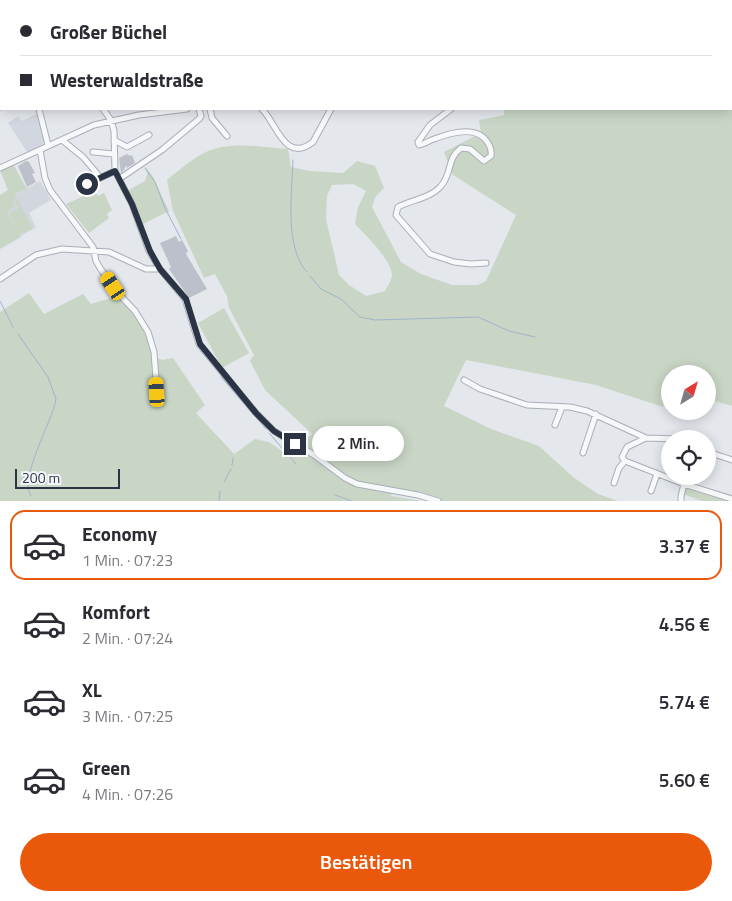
<!DOCTYPE html>
<html lang="de">
<head>
<meta charset="utf-8">
<style>
	body { margin:0; font-family:"Titillium Web",sans-serif; background:#f2f2f3; color:#2b2b33; height:100vh; display:flex; flex-direction:column; font-size:19px; white-space:nowrap }
	* { box-sizing:border-box; margin:0 }
	p { font-size:16px; color:#7c7c81 }
	.icon { flex:none; width:28px; height:28px; fill:none; stroke:currentColor; stroke-width:2; stroke-linecap:round; stroke-linejoin:round }
	.map { position:relative; height:501px; overflow:hidden }
	.drawer { display:flex; flex-direction:column; background:#fff; flex:1 }
	.drawer>* { flex:none }
	.banner { position:absolute; left:0px; top:0px; width:732px; height:110px; box-shadow:0 2px 12px #0003; display:grid; align-content:center; height:110px; padding:0 20px; background:#fff }
	.needle { width:32px; rotate:37deg }
	.controls { position:absolute; left:661px; top:365px; display:grid; gap:10px }
	.controls a { display:grid; place-items:center; width:55px; height:55px; border-radius:50%; background:#fff; box-shadow:0 2px 12px #0003; font-size:25px }
	.scale { position:absolute; left:15px; bottom:12px; width:105px; box-sizing:border-box; padding-left:5px; border:2px solid #2b3445; border-top:0; font-size:14px; line-height:18px; white-space:nowrap; color:#2b3445; -webkit-text-stroke:4px #f4f6f9; paint-order:stroke }
	.end { position:absolute; width:22px; height:22px; margin:-11px; border:6px solid #2b3445; background:#fff; box-shadow:0 0 0 2px #fff }
	.from { border-radius:50% }
	.bubble { position:absolute; height:35px; border-radius:18px; background:#fff; box-shadow:0 2px 12px #0003; font-size:16px; font-weight:600; line-height:35px; text-align:center }
	.car { position:absolute; width:15px; height:30px; margin:-15px -8px; border-radius:6px; box-shadow:0 0 4px 1px #0007; background:linear-gradient(#f5c518 24%,#345 0 40%,#f5c518 0 76%,#345 0 86%,#f5c518 0) }
	.banner b { display:flex; align-items:center; gap:18px; height:48px; font-size:19px }
	.banner b+b { border-top:1px solid #e1e1e2 }
	.banner i { width:12px; height:12px; background:#2b2b33 }
	ul { padding:9px 0 0; list-style:none }
	li { display:flex; align-items:center; gap:15px; height:70px; margin:0 10px 8px; padding:0 10px; border:2px solid transparent; border-radius:15px }
	li div { flex:1 }
	li b { display:block; font-size:19px }
	li em { font-style:normal; font-weight:600 }
	li.on { border-color:#ea580c }
	li>.icon { width:45px; height:45px; stroke-width:1.5 }
	.cta { display:flex; gap:10px; margin-top:auto; padding:10px 20px }
	.cta a { flex:1; height:58px; border-radius:30px; background:#ea580c; color:#fff; font-size:20px; font-weight:600; line-height:58px; text-align:center }
	.map>svg:first-child { display:block }
</style>
</head>
<body>
<div class="map">
<svg width="732" height="501" viewBox="0 0 732 501">
	<rect width="100%" height="100%" fill="#e4e7ec"/>
	<path fill="#d2d6de" d="M38,113l7,27 -3,6 -14,7 -20,-30 10,-7 4,5z
		M40,181l11,19 -22,13 7,14 -15,9 -14,-24 9,-6 -3,-5 3,-3 -1,-3z"/>
	<path fill="#c9d6c5" fill-rule="evenodd" d="M707,0h25v406l-24,-7v-25h-38v13l-7,20 -67,-22 -130,-25 -22,46 47,23 48,17 34,31 25,17 20,7h-189v-2l-37,-6 -1,3 31,5h-422v-189l29,-19 15,21 39,-20 8,10 27,-8c17,18 28,36 36,60l8,4 11,-2 32,47 -9,8 38,41 21,-15 14,3 19,13 24,-21 -47,-44 -15,-29 4,-6 -25,-47 -2,-12 -12,-22 -11,4 -31,-67 -6,-31c11,-9 22,-19 35,-26 25,-14 59,-7 86,-5l3,18 19,4 33,2 14,-12 18,5 9,22 -8,8 -4,11 29,55 20,12 31,11h26l8,-4 30,-66 -63,-40 -9,-23 37,-19 -2,-13 25,-5v-6h227v-108h-28zM353,184l13,7 -8,16 -3,17c10,11 38,37 37,52 -1,6 -5,11 -7,15l-19,5 -17,-11 -10,-10 -13,-56 1,-23 5,-11z
		M13,164l14,25 -12,5 2,4 -4,3 3,5 -9,6 12,19 -10,-18 10,-5 -4,-7 3,-1 15,29 -13,5 1,3 -21,12v-54l8,-5 -8,-20z
		M146,167l7,10 16,34 -26,13 -16,-33 18,-10 2,-6z
		M95,191l3,5 6,-3 8,17 -5,4 2,4 -20,15 -23,-29z
		M224,308l25,45 -27,15 -24,-45z
		M685,488h2l45,13h-30l-19,-7z"/>
	<g fill="none" stroke-linecap="round" stroke-linejoin="round">
		<path stroke="#9fb4cc" stroke-width="1" d="M293,160c-1,31 -9,88 14,112
			M145,168l10,14 10,26 16,31
			M310,276l11,13 20,10 19,18 15,3 103,-3 31,14 26,6
			M0,301l13,26
			M18,334l30,43 8,22c-3,21 -38,80 -25,97
			M221,377l45,52
			M269,433l27,31
			M232,465l1,-7
			M224,482l7,-13
			M335,495l17,6
			M219,501l1,-10"/>
	</g>
	<path fill="#bbc0ca" d="M127,154l3,2 2,-1 3,8 -8,5 -1,-3 -2,5 -3,3 -2,-15z
		M26,161l3,1 6,11 -3,1 4,8 -9,5 -9,-21z
		M176,236l3,6 3,-2 6,11 -2,3 21,35 -18,9 -20,-29 2,-2 -11,-24z"/>
	<g fill="none" stroke-linecap="round" stroke-linejoin="round">
		<defs>
			<path id="minor" d="M22,0l2,1
				M81,0v1
				M381,0l1,1
				M477,0l1,1
				M605,0l1,1
				M104,1l2,-1
				M180,1l1,-1
				M239,1v-1
				M262,1l3,-1
				M346,1l1,-1
				M418,1l2,-1
				M552,1l3,-1
				M0,35l1,1
				M0,107l1,-1
				M39,109l9,36
				M103,109l8,11 3,11 1,40 17,33 17,47 11,18 25,30 14,45 57,69 18,18 40,24 31,23 12,6 61,11 20,6
				M210,109l2,9 15,18
				M262,109c15,15 23,55 51,33l18,-33
				M451,109l-21,16 -12,17 1,3c6,-1 9,-4 15,-6 13,-5 38,-13 50,-1 5,5 8,11 7,18l-7,5 -14,-12 -9,-1c-14,10 -9,26 -20,38 -10,12 -30,14 -43,21l-2,8 34,39 24,8 17,2 15,-1
				M62,140l21,17 17,20
				M114,140l13,7 22,-12
				M40,150l5,28 5,12 43,57 3,14 4,7 17,24 18,19 13,21 6,20 3,40
				M93,152l21,2
				M0,168l94,-43 45,-10 48,-6
				M119,179l43,-29 37,-31 2,-3 -2,-7
				M87,184l28,-13
				M0,279l36,-24 26,-6 47,3 37,17h14
				M464,380l16,9 47,16 43,2 17,4 59,27
				M555,425l7,-18
				M679,439l-33,-1 -19,9 -5,10 3,4 59,23 48,15
				M708,452l24,8
				M583,453l13,-39
				M614,483l5,-15 6,-7
				M651,491l6,-17
				M681,501v-5l3,-12"/>
		</defs>
		<use href="#minor" stroke="#a9aeb7" stroke-width="7"/>
		<use href="#minor" stroke="#f7f8fa" stroke-width="5"/>
	</g>
	<g fill="none" stroke-linecap="round" stroke-linejoin="round">
		<path stroke="#2b3445" stroke-width="6" d="M87,184l28,-13 17,33 18,47 10,18 26,30 14,45 56,69 18,18 21,13"/>
	</g>
</svg>
<div class="controls">
<a><svg class="needle" viewBox="-14 -14 28 28"><path d="M0-13l5 13h-10z" fill="#e53935"/><path d="M0 13l5-13h-10z" fill="#7c7c81"/></svg></a>
<a><svg class="icon" aria-label="locate" viewBox="0 0 24 24"><circle cx="12" cy="12" r="6"/><path d="M12 2v4M12 18v4M2 12h4M18 12h4"/></svg></a>
</div>
<div class="scale">200 m</div>
<i class="end from" style="left:87px;top:184px"></i>
<i class="end" style="left:295px;top:444px"></i>
<div class="bubble" style="left:312px;top:426px;width:92px">2 Min.</div>
<i class="car" style="left:113px;top:286px;rotate:326deg"></i>
<i class="car" style="left:157px;top:392px;rotate:356deg"></i>
<div class="banner">
<b><i class="from"></i>Großer Büchel</b>
<b><i></i>Westerwaldstraße</b>
</div>
</div>
<section class="drawer">
<ul>
<li class="on"><svg class="icon" aria-label="car" viewBox="0 0 24 24"><path d="M5 17H2v-5l4-1 3-4h7l3 4 3 1v5h-3M9 17h6M6 11h13"/><circle cx="7" cy="17" r="2"/><circle cx="17" cy="17" r="2"/></svg><div><b>Economy</b><p>1 Min. · 07:23</p></div><em>3.37 €</em></li>
<li><svg class="icon" aria-label="car" viewBox="0 0 24 24"><path d="M5 17H2v-5l4-1 3-4h7l3 4 3 1v5h-3M9 17h6M6 11h13"/><circle cx="7" cy="17" r="2"/><circle cx="17" cy="17" r="2"/></svg><div><b>Komfort</b><p>2 Min. · 07:24</p></div><em>4.56 €</em></li>
<li><svg class="icon" aria-label="car" viewBox="0 0 24 24"><path d="M5 17H2v-5l4-1 3-4h7l3 4 3 1v5h-3M9 17h6M6 11h13"/><circle cx="7" cy="17" r="2"/><circle cx="17" cy="17" r="2"/></svg><div><b>XL</b><p>3 Min. · 07:25</p></div><em>5.74 €</em></li>
<li><svg class="icon" aria-label="car" viewBox="0 0 24 24"><path d="M5 17H2v-5l4-1 3-4h7l3 4 3 1v5h-3M9 17h6M6 11h13"/><circle cx="7" cy="17" r="2"/><circle cx="17" cy="17" r="2"/></svg><div><b>Green</b><p>4 Min. · 07:26</p></div><em>5.60 €</em></li>
</ul>
<div class="cta"><a>Bestätigen</a></div>
</section>
</body>
</html>
